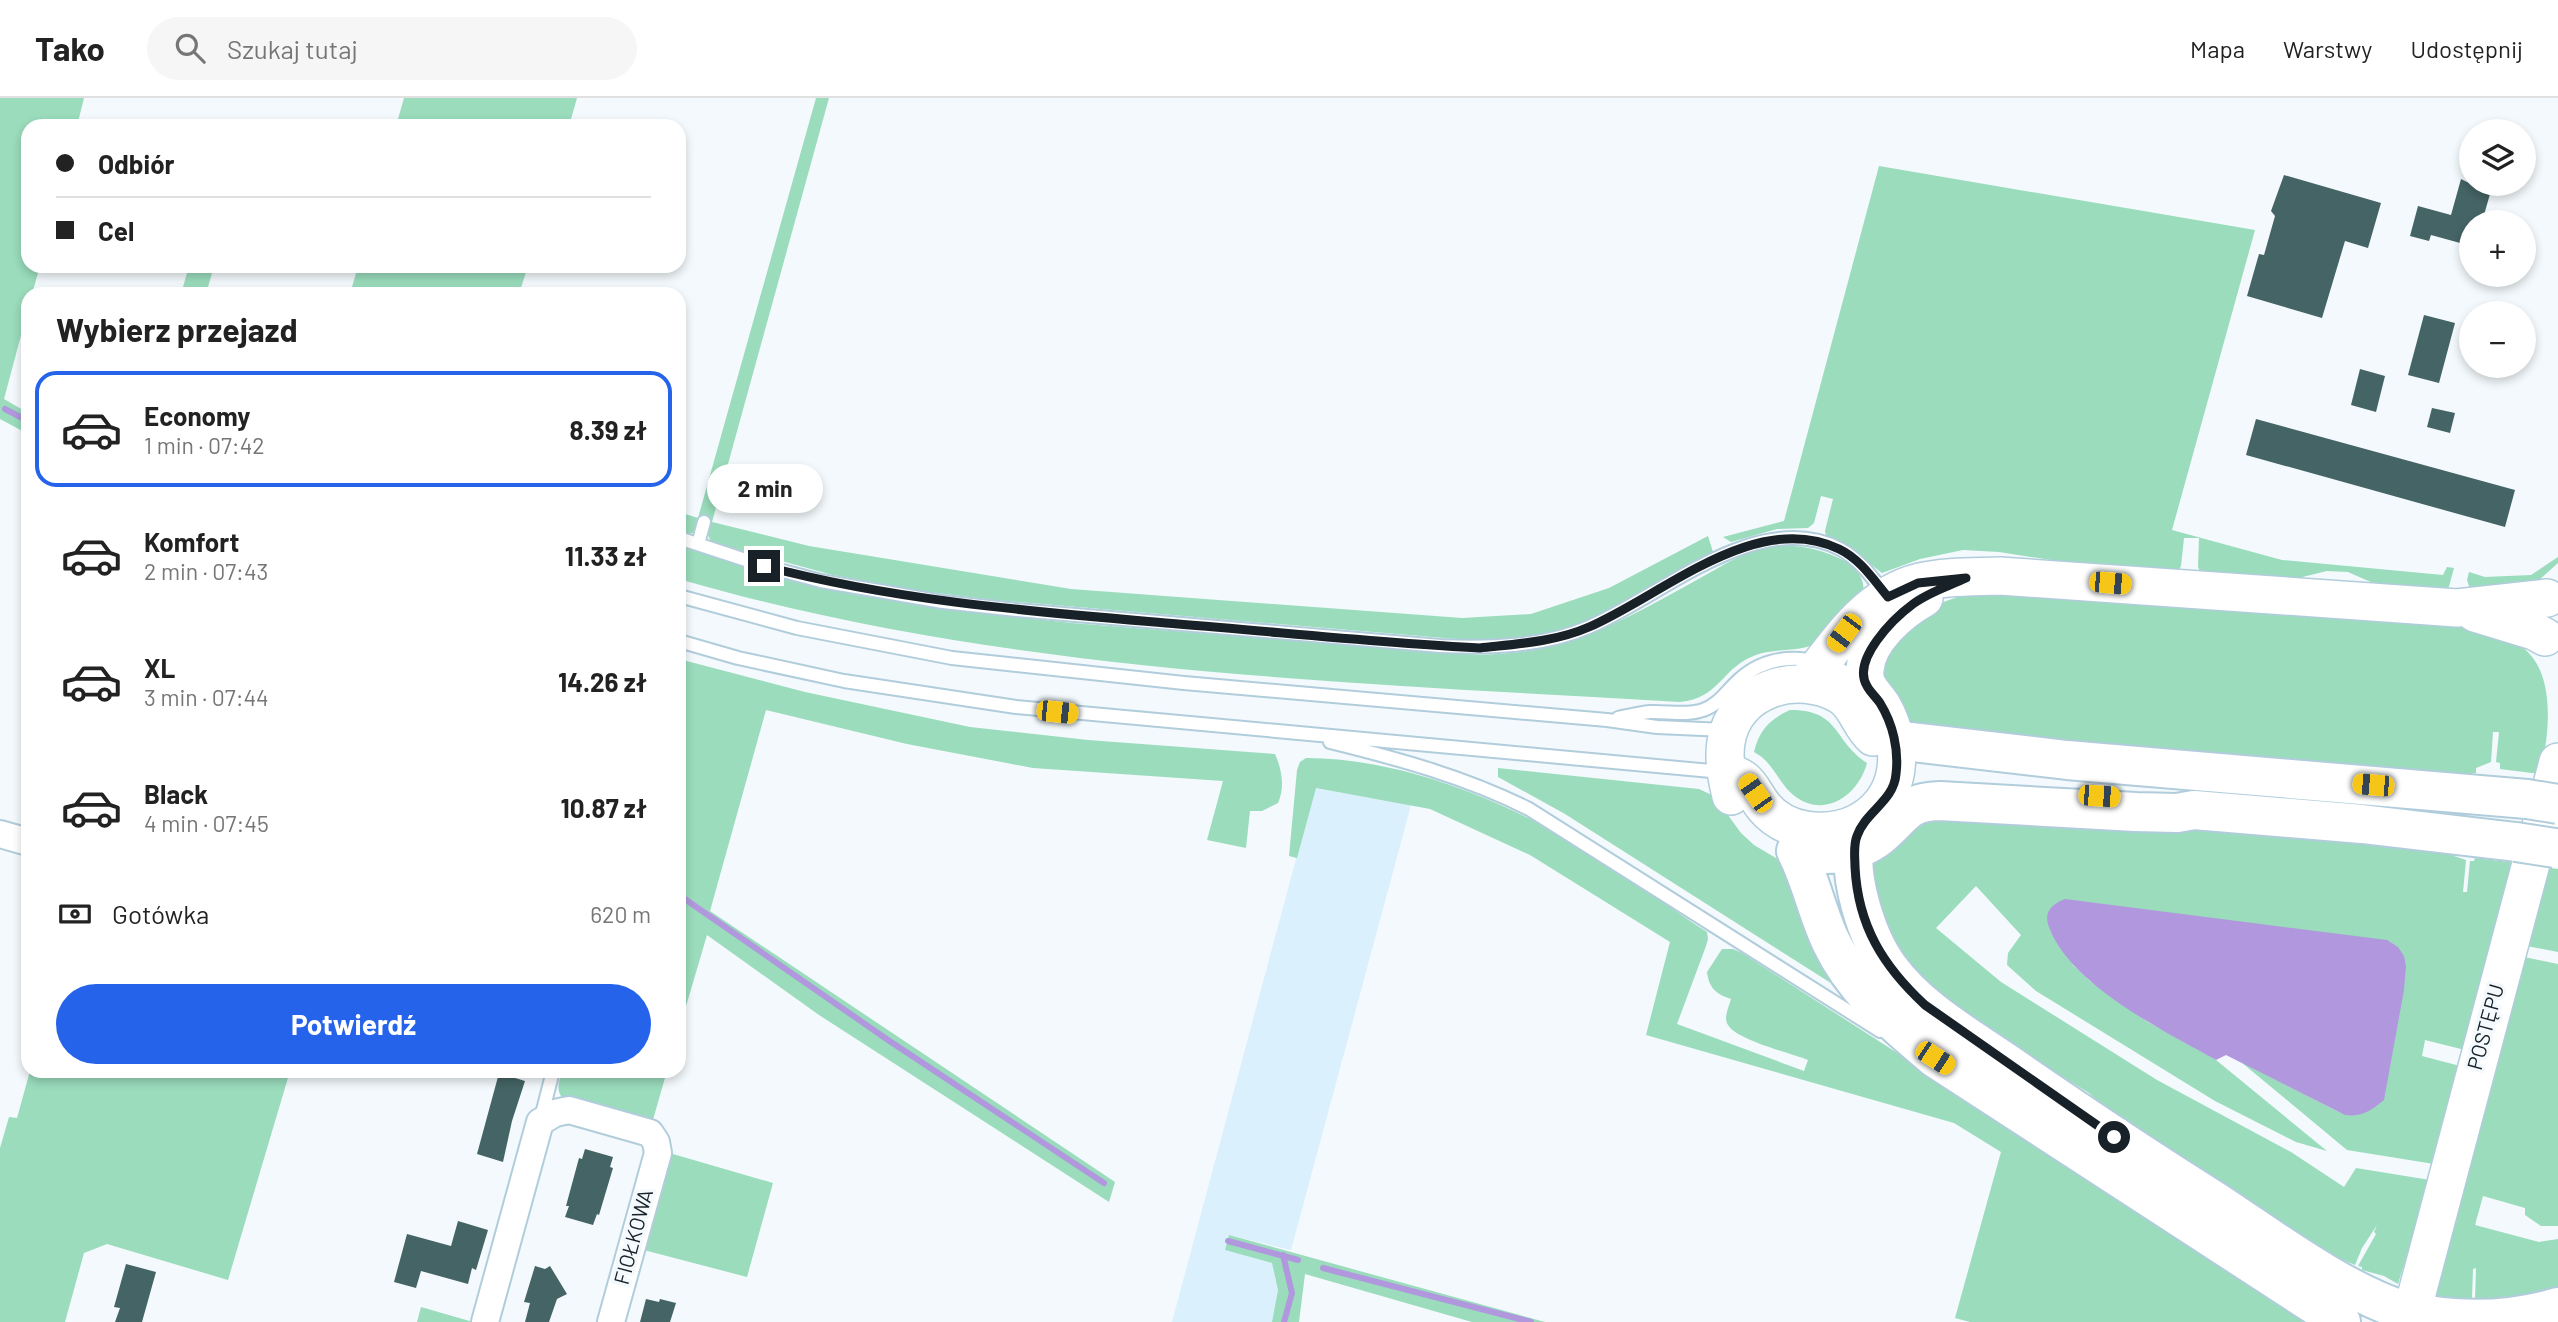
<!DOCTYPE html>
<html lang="pl">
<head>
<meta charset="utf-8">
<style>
	body { margin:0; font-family:Barlow,sans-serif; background:#f6f6f6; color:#222; height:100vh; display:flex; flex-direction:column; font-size:26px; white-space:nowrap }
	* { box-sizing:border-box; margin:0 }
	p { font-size:23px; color:#767676 }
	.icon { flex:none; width:38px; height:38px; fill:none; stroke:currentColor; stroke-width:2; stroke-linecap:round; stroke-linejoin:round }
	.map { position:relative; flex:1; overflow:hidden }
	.sheet { position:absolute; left:21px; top:189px; width:665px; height:791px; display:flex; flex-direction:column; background:#fff; border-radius:21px; box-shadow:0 4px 10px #0003 }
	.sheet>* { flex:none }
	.guide { position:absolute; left:21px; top:21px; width:665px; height:154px; border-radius:21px; box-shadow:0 4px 10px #0003; display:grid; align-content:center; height:154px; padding:0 35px; background:#fff }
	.buttons { position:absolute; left:2459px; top:21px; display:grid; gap:14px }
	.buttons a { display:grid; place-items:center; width:77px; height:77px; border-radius:50%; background:#fff; box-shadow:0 4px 10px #0003; font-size:35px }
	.end { position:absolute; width:32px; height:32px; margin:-16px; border:9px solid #172127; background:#fff; box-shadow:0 0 0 4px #fff }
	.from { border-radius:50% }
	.bubble { position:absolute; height:49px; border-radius:24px; background:#fff; box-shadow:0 4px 10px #0003; font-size:23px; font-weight:700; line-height:49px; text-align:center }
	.car { position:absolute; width:21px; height:42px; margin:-21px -10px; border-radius:9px; box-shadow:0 0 5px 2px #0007; background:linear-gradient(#f5c518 24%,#345 0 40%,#f5c518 0 76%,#345 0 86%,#f5c518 0) }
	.guide b { display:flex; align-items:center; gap:24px; height:66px; font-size:26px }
	.guide b+b { border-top:2px solid #e0e0e0 }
	.guide i { width:18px; height:18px; background:#222 }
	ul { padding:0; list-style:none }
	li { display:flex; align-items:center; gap:21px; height:116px; margin:0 14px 10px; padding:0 21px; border:4px solid transparent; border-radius:21px }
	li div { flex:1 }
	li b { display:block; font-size:26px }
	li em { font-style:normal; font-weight:700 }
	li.active { border-color:#2563eb }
	li>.icon { width:63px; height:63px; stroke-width:1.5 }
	h2 { padding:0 35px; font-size:32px; line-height:84px }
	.pay { display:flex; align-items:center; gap:18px; height:77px; padding:0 35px; font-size:26px }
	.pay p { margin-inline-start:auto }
	.action { display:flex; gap:14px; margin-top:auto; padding:14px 35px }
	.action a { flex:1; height:80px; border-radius:42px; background:#2563eb; color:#fff; font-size:28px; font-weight:700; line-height:80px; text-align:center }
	header { display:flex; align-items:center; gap:42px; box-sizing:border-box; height:98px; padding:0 35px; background:#fff; border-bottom:2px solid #e0e0e0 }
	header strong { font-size:33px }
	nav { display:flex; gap:38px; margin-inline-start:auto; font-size:24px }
	.search { width:490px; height:63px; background:#f6f6f6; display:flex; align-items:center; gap:18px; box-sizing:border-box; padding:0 24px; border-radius:38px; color:#767676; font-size:26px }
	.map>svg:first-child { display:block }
</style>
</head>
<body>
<header>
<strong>Tako</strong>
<div class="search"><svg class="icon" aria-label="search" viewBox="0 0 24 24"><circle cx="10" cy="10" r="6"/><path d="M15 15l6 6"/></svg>Szukaj tutaj</div>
<nav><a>Mapa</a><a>Warstwy</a><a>Udostępnij</a></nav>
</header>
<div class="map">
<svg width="2558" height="1224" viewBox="0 0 2558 1224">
	<rect width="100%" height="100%" fill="#f3f9fc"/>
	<path fill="#daf0fc" d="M1315,690l96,17 -120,445 -62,-15 -4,15 47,13 6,27 -6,32h-100z"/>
	<path fill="#9adcbc" d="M0,0h84l-7,28h-49v140h12l-8,28h-4v15l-24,90 24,14v21l-28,-15z
		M404,0h173l-8,28h-173z
		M816,0h13l-117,424 97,24 262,43 391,29 69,-4 78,-26 99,-52 5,16 -3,4c-45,25 -96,58 -145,72 -32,9 -64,11 -97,12l-474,-40 -73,-9 -88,-16 -122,-33 -3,-7 3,-13 -13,-4 -5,15 -8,1 -6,-2v-20l19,6z
		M1879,68l376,64 -83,300 110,30 161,15 4,-8 7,1 -6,22 -68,-4 -32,-14 -21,-1 -37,9 -89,-6 -3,-7 1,-29h-15l-3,28 -3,6 -114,-10 -65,-10 -36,-2 -43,9 -38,14 -38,-29 -18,-8 -1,-5 8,-32 -12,-3 -7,27 -6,5 -31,1 -46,13 -8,-5 61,-16z
		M189,168h25l-8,28h-25z
		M358,168h170l-9,28h-169z
		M679,448l123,37 54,12 103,16 113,12 406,32c36,-1 72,-5 105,-18 41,-16 81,-39 119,-60 20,-11 41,-25 63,-29 26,-6 55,0 78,12 13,7 23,19 20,34 -10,10 -38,44 -49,50 -14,8 -41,4 -58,11 -34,12 -37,44 -76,47 -334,-20 -678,-29 -1001,-123z
		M2558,459v6l-20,18 -68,8 -3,-9 2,-8 16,5 46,-2z
		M2001,493l451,30c20,7 43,12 62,21 44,22 36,91 26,132l-40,-5v-6l-4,-1 3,-30h-6l-2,30 -15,6v5l-34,6 -395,-37 -138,-20 -27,-38 -1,-28 54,-51 31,-11z
		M679,561l126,33 165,35 118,13 187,14c7,16 10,33 3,49l-16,8h-12l-4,37 -39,-8 16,-59 -190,-13 -126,-24 -141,-34 -56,201 405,271 -6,20 -290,-187 -112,-80 -28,95z
		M1790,612c51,0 42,30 77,53 -10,37 -50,59 -80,26 -12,-14 -16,-28 -33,-37 5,-22 16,-33 36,-42z
		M1306,660c73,0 150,25 216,57 64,30 125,78 185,117l1,7 -2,7 -29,78 127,47 4,-11c-18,-7 -71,-20 -80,-35 -5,-7 1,-18 3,-26 -15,-5 -22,-11 -24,-27l15,-23h11l9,4 573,369h-345l-15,-4 46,-166 -47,-29 -308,-88 24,-93 -140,-87 -100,-46 -114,-21 -19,70 -8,-2 8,-86 3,-8z
		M1498,670l201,21 15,7 27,37 13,12 32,19 48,121 -269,-171 -67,-37z
		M1920,718l319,14 214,21 1,5 12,4 -3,32h4l3,-31h4l1,-3 42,5 -52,187 -40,-10 -3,16 38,10 -26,98 -87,-14 -106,-88 104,53 -273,-151 18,17 58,41 68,38 111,91 -31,-9 -81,-41 -179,-110 -29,-26 1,-12 13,-18 -45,-49 -40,42 65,54 156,98 134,72 53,35 12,-19 74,12 -32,104 -14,-8 -22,-6v-3l-4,-1 18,-32 -2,-2 3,-7 -15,23 -7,17 -12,-5 -4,8 -199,-128 -51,-47 -144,-90 -34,-30 -32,-57 -7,-55z
		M2550,770l8,1v83l-31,-6z
		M2524,859l34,7v262h-17l-16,-11v-7l-42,-12 -8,29 64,17 19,-3v57l-83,4 1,-32 -3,1 -1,29 -5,2 -34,-3z
		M30,973h260l-62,209 -121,-36 -23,9 -19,69h-65v-174l9,-31 8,1z
		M562,973h105l-15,52 -88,-24c-9,-7 -5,-18 -2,-28z
		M666,1054l107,31 -26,94 -107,-28z
		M1229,1137l316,87h-73l-167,-48 -6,48h-27l6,-32 -6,-27 -47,-13z
		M421,1209l52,15h-56z"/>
	<path fill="#b198de" d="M2065,801l322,41 11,7 6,9 2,10 -2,24 -20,110c-14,11 -21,17 -39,15l-119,-60 -10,5c-52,-29 -146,-75 -167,-133 -6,-15 3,-23 16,-28z"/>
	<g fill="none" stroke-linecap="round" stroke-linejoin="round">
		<path stroke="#b198de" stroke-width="6" d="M5,311l23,12
			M679,797l209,145 216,143
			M1228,1143l70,19
			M1283,1157l9,38 -8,29
			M1323,1170l208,54"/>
	</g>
	<path fill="#456465" d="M2284,77l97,28 -13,45 -23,-7 -23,77 -75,-22 12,-42 5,1 11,-39 -4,-5z
		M2461,81l10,5 21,3 -10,35h-11v24l-40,-11 -2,6 -19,-5 8,-30 33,9z
		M2424,217l31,8 -16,60 -31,-8z
		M2360,271l25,7 -9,36 -25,-7z
		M2432,310l23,5 -5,20 -23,-6z
		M2256,321l259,71 -10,37 -259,-72z
		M499,975l26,8 -13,40 -9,41 -26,-8z
		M585,1051l28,8 -3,10 3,1 -14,47 -2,-1 -4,11 -28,-8 4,-11h-3l13,-48 3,1z
		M458,1123l30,9 -12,40 -4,-2 -4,16 -47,-13 -5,17 -22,-6 13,-48 44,12z
		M126,1166l30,8 -14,50h-27l5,-14 -6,-1z
		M535,1168l10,3 5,-3 17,28 -10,5 -8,23h-24l5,-19 -6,-1z
		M646,1201l13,3 1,-3 16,4 -6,19h-30z"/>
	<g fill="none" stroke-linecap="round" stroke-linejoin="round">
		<defs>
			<path id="lane" d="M679,440l85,28 57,15 122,21 74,8 424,36c48,2 102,1 148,-19 73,-31 169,-120 251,-78 19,10 32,28 45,45
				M698,446l6,-22
				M679,498l118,32 155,30 232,25 423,37 50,7 68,3
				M679,543l59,17 106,23 172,26 706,65
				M1618,620c10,-2 21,-5 32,-6 17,-1 37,4 53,-2 16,-5 25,-21 37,-31 35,-31 84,-23 120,2
				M1330,644c69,17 135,35 199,67l351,222
				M541,1020l12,-47"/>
			<path id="street" d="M0,736l28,8
				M485,1224l55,-200 15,-9 14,-3 81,23 6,9 2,11 -47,169"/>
			<path id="secondary" d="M2475,515l59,18 11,6
				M1806,586c30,-40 61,-89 114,-102 25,-6 54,-5 80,-6l457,32 90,-10
				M1726,674c24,5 24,17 38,35 10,12 25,20 41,23 23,4 48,-1 66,-16 33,-27 31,-72 12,-107 -8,-13 -20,-20 -18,-37 2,-30 34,-58 59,-72
				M1731,698c-4,-17 -8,-36 -5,-54 8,-53 71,-72 114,-47 17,10 19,30 33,42
				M2417,1195l141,-531"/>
			<path id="highway" d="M1895,642l172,20 460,39
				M1866,721c-4,6 -8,12 -10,18 -10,37 11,101 33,131 30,41 77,67 119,96 68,47 137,93 207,137 55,36 125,89 187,109 51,12 105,12 156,-3
				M1796,753c29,6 60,4 84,-15 25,-20 24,-34 60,-35l196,11 41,1 17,-3 168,14 154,18
				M1796,753c15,29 21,62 35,91 23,49 64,82 104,116l406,264"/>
		</defs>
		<use href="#lane" stroke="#b1cddc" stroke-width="16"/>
		<use href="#street" stroke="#b1cddc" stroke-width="30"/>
		<use href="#secondary" stroke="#b1cddc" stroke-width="40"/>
		<use href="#highway" stroke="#b1cddc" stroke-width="42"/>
		<use href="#lane" stroke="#fff" stroke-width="12"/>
		<use href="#street" stroke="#fff" stroke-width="26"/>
		<use href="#secondary" stroke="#fff" stroke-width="37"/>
		<use href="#highway" stroke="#fff" stroke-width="38"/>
		<defs>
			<path id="highway-bridge" d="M2527,701l31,5
				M2516,744l39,6"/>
		</defs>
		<use href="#highway-bridge" stroke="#b1cddc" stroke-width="42" stroke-linecap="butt"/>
		<use href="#highway-bridge" stroke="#fff" stroke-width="38"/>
	</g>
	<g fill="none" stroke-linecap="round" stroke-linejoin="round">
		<path stroke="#172127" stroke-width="9" d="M764,468c136,36 275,46 414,58 101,8 201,19 302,24 36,-4 75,-6 109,-21 74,-32 167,-118 250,-78 21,10 34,30 49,48l30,-14 48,-5c-17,8 -37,14 -53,26 -19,14 -62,56 -46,82 3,6 9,11 13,17 13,21 19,47 16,71 -2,27 -31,38 -39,62 -4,10 -2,21 -2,31 3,59 28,99 70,138l189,132"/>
	</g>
	<g text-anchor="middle" stroke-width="7" stroke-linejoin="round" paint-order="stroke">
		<g font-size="21" fill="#172127" stroke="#f3f9fc">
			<text transform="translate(2486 929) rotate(-75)" y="7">POSTĘPU</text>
			<text transform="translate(634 1139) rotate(-75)" y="7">FIOŁKOWA</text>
		</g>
	</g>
</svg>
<div class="buttons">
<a><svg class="icon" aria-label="layers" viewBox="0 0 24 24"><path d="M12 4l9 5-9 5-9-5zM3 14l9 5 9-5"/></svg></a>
<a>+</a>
<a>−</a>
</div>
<i class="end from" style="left:2114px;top:1039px"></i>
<i class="end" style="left:764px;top:468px"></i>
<div class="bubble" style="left:707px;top:366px;width:116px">2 min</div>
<i class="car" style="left:2110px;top:485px;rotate:95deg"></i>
<i class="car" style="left:1844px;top:535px;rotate:217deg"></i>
<i class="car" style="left:1057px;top:614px;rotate:96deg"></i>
<i class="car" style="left:2373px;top:687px;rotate:275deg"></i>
<i class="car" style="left:1755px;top:695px;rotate:325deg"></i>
<i class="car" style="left:2099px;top:698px;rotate:94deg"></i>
<i class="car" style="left:1935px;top:960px;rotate:123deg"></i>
<div class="guide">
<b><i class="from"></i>Odbiór</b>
<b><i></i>Cel</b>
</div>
<section class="sheet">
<h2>Wybierz przejazd</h2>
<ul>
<li class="active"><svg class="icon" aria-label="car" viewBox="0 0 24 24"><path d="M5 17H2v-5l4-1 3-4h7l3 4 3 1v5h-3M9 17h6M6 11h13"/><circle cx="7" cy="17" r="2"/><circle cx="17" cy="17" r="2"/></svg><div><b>Economy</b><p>1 min · 07:42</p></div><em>8.39 zł</em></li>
<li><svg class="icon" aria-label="car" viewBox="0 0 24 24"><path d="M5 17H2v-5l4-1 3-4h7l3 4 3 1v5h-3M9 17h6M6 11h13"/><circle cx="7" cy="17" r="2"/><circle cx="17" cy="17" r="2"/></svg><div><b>Komfort</b><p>2 min · 07:43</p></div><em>11.33 zł</em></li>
<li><svg class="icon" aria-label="car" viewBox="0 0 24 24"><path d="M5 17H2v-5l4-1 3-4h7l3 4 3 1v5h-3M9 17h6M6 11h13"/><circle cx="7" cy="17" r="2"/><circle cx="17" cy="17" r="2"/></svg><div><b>XL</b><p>3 min · 07:44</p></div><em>14.26 zł</em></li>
<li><svg class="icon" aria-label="car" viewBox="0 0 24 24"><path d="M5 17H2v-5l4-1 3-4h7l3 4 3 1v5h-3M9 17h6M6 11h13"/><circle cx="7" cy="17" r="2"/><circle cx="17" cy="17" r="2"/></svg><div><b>Black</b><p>4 min · 07:45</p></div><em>10.87 zł</em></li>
</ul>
<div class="pay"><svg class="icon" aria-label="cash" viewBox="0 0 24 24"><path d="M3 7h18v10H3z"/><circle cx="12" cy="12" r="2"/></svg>Gotówka<p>620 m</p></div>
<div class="action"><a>Potwierdź</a></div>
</section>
</div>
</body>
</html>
